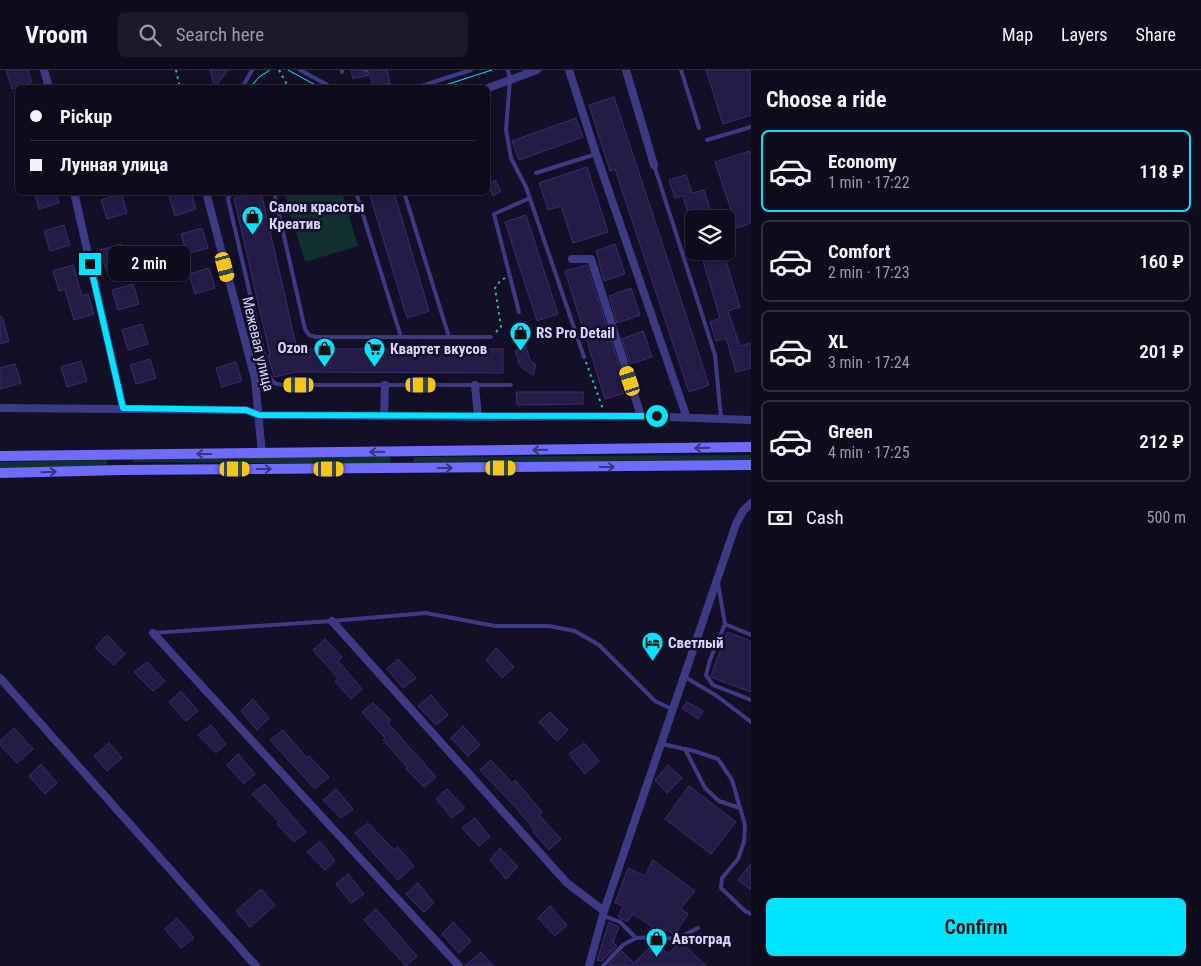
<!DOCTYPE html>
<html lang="en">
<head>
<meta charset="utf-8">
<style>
	body { margin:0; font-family:"Roboto Condensed",sans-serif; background:#1c1929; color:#f1f3f6; height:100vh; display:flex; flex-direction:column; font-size:19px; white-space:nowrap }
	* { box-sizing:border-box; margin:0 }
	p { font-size:16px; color:#9b9ba3 }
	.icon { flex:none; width:28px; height:28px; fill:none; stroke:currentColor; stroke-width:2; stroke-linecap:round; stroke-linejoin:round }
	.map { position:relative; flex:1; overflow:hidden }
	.sheet { display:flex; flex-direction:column; background:#0e0b1c; width:450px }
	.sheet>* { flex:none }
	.hud { position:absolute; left:15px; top:15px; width:475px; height:110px; border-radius:8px; box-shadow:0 2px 8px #0003,0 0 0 1px #2e2b3b; display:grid; align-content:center; height:110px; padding:0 15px; background:#0e0b1c }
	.fabs { position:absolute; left:685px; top:140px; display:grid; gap:10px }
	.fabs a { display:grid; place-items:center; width:50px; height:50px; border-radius:8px; background:#0e0b1c; box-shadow:0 2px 8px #0003,0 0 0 1px #2e2b3b; font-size:25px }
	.end { position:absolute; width:22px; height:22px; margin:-11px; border:6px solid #00e5ff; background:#111; box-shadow:0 0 0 2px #111 }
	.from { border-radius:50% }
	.bubble { position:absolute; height:35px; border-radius:8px; background:#0e0b1c; box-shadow:0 2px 8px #0003,0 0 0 1px #2e2b3b; font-size:16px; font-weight:600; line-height:35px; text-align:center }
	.car { position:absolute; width:15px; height:30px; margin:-15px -8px; border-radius:6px; box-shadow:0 0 4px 1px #0007; background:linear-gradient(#f5c518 24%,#345 0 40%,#f5c518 0 76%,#345 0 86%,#f5c518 0) }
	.hud b { display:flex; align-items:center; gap:18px; height:48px; font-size:19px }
	.hud b+b { border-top:1px solid #2e2b3b }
	.hud i { width:12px; height:12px; background:#f1f3f6 }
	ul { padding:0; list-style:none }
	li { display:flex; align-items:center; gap:15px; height:82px; margin:0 10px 8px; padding:0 5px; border:2px solid #2e2b3b; border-radius:8px }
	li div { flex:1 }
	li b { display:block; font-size:19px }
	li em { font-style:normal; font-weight:600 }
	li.active { border-color:#00e5ff }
	li>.icon { width:45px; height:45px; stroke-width:1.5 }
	h2 { padding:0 15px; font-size:22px; line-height:60px }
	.pay { display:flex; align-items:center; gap:12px; height:55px; padding:0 15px; font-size:19px }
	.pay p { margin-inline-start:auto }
	.action { display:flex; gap:10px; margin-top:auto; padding:10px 15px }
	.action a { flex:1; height:58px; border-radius:8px; background:#00e5ff; color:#111; font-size:20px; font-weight:600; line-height:58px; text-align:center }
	header { display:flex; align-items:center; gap:30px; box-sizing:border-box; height:70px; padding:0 25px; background:#0e0b1c; border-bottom:1px solid #2e2b3b }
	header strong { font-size:24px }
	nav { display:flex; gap:28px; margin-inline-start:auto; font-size:18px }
	.search { width:350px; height:45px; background:#1c1929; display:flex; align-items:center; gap:12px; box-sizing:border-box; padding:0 18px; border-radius:8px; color:#9b9ba3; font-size:19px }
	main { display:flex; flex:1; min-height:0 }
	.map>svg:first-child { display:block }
</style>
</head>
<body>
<header>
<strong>Vroom</strong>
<div class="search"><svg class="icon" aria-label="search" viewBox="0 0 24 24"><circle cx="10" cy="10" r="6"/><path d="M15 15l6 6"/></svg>Search here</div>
<nav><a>Map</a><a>Layers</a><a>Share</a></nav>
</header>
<main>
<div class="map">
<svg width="751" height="896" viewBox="0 0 751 896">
	<rect width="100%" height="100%" fill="#130f26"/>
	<path fill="#12302f" d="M294,122l48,1 16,53 -53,16 -20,-67z
		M751,385v5l-338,2 2,-5z
		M390,386v8l-257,-2v-4z
		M107,390v7l-107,1v-6z"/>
	<path fill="#241b47" stroke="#3b2d73" d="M6,0h22l4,12 -20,7z
		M210,0h18l-13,17z
		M351,0h11l4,5 3,-2 1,-3h17l3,13 -17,3 -3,-11 -17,4z
		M706,0h45v45l-28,9z
		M614,27l95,288 -20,7 -74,-223 -5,2 -21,-66z
		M576,48l7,19 -64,23 -7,-19z
		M750,81l1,4v68l-14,5 -22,-66z
		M587,97l21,65 -35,11 -12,-37 -13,4 -9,-27z
		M686,105l6,18 12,-3 9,29h-23l-7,-23 -8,2 -6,-18z
		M495,110l6,11 -8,5 -5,-12z
		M34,122h22l3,11 -20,6z
		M180,122h11l5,17 -21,7 -6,-20z
		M261,122l36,157h206v24l-206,-1 -23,5 -6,-22h2l-36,-157z
		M369,122h25l35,119 -22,7z
		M121,123l6,20 -20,6 -6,-19z
		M526,145l32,99 -21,7 -32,-99z
		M64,155l6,20 -20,6 -6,-20z
		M202,158l6,20 -21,6 -6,-20z
		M121,174l6,19 -21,7 -6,-20z
		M615,174l10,30 -21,7 -8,-30z
		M700,181h23l17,56 -12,4 12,35 11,-3v25l-15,4 -10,-34 -10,3 -6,-19 10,-4z
		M73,195l9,31 6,-2 6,20 -20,6 -9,-31 -6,2 -6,-20z
		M587,195l41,127 -23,7 -40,-128z
		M209,198l6,20 -20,6 -6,-20z
		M133,214l6,20 -21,6 -6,-20z
		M631,218l9,27 -23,8 -8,-27z
		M0,246h2l7,25 -9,3z
		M142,254l6,20 -20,6 -6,-20z
		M643,261l9,26 -22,7 -8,-25z
		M526,277l4,13 6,5 -3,10 -10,-6 -4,-6 -4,-12z
		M150,289l6,19 -20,6 -6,-19z
		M81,291l6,20 -20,6 -6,-20z
		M236,292l6,19 -20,6 -6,-19z
		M15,294l6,19 -21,6v-21z
		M516,322h67v12l-66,1z
		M727,562l24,9v51l-38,-14 -2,-2z
		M107,565l18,19 -11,11 -19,-17z
		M325,569l17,18 -4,4 24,28 -11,10 -16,-18 3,-3 -25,-28z
		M496,578l18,19 -12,11 -16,-18z
		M398,589l18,19 -13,10 -16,-19z
		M147,592l18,19 -12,10 -19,-19z
		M181,621l17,20 -12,10 -17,-19z
		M431,625l17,20 -12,10 -18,-19z
		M253,629l16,19 -12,12 -16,-19z
		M687,632l16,9 -5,8 -16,-11z
		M373,633l18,17 -3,3 48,54 -12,10 -18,-18 2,-1 -25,-28 2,-2 -23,-26z
		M550,642l18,18 -11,11 -18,-19z
		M211,655l15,19 -10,9 -18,-18z
		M463,656l17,19 -12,11 -17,-18z
		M14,658l19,21 -16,14 -17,-18v-4z
		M283,660l24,28 2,-2 20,21 -14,12 -45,-49z
		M109,673l13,15 -15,13 -13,-15z
		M584,673l15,18 -14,13 -16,-20z
		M238,684l17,20 -11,10 -17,-19z
		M491,690l21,23 3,-3 27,32 -3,3 22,24 -12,11 -16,-18 2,-1 -17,-21 -38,-40z
		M41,694l16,19 -12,11 -16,-18z
		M668,695l14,13 -15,15 -12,-13z
		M265,714l41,48 -12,10 -17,-18 2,-2 -27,-28z
		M689,716l47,36 -25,32 -46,-35z
		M336,719l17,20 -12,9 -18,-18z
		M447,719l18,19 -13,10 -16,-19z
		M475,748l15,19 -11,9 -17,-18z
		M368,753l26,27 4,-3 16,19 -16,14 -43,-47z
		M320,771l15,20 -10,9 -18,-18z
		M500,778l18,19 -12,12 -16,-19z
		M653,790l42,31 -14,17 7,6 -14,21 -7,-6 -4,5 -30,-20 -6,8 -9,-5 5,-11 -8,-3 13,-35 17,8z
		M751,794v26l-13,-10z
		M348,804l16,20 -13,9 -15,-19z
		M418,813l16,20 -10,9 -18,-18z
		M261,819l14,16 -25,22 -14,-16z
		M550,836l17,19 -12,11 -17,-18z
		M376,839l41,47 -11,10 -42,-46z
		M177,848l17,20 -13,10 -16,-19z
		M453,852l18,19 -12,12 -17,-19z
		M609,852l10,5 -6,15 4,4 -15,15 -5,-1z
		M655,872l13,12 13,-12 25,24h-98l14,-15 12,12z
		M481,882l13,14h-30h1z"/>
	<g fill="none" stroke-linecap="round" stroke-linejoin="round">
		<path stroke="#2fb8b0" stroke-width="2" stroke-dasharray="2.5 4" stroke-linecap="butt" d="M176,0l4,18
			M279,0l10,18
			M496,262l5,-5 -6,-39 5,-7 5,-3
			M586,292l17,47"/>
		<path stroke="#3d3a85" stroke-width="4" d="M300,0l33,18
			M342,0v2
			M366,0v1
			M508,0l2,9 -4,51 5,28 15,29 58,170
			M681,0l18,58
			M242,18l10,-18
			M415,18l56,-18
			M707,70l44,-13
			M654,95l61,190 6,63
			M536,103l60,-19
			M234,122l-4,2 -2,5 41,177 5,7 8,2h229
			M274,122l31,137 4,6 7,2h175
			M356,122l45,145
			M404,122l45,145
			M519,242l-25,-98 36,-16
			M718,513l7,41 -15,36 -4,15 7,10 38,15
			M725,554l26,11
			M153,563l179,-12 94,-8 69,13h54l26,5 24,14 56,56 17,8
			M685,607l32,19 34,26
			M662,674l32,7 24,8 14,21 13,45 -1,17 -6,17 -16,19 -1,10 24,23 6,3
			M685,679l20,39 14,13 21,7
			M604,846l16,6 16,16
			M603,896l20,-21 13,-7 20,-1 20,2 22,-11"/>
		<path stroke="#3d3a85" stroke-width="8" d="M44,0l5,18
			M569,0l27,84 91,264
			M626,0l28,95
			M488,18l49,-18
			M74,122l49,216
			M206,122l49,187 7,75
			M572,189h19l50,157 110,4
			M0,338l246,2 13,5 125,1 1,-31
			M384,346l94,1 -3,-32
			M478,347l163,-1
			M332,551l235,262 37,28
			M153,563l306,333
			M0,608l256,288
			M589,896l15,-55 132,-387 7,-13 8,-8"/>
		<path stroke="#6f6bff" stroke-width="10" d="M0,386l751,-9
			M0,403l122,-3 629,-5"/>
		<path stroke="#00e5ff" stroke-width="1" d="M288,0l33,18
			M250,18l9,-11 11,-7
			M436,18l56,-18"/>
	</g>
	<defs><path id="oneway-shaft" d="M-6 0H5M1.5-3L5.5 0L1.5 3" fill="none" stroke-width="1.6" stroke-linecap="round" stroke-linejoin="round" transform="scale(1.25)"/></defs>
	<g stroke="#38347d">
		<use href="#oneway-shaft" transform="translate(702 378) rotate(179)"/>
		<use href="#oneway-shaft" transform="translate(540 380) rotate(179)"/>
		<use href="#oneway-shaft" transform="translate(377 382) rotate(179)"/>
		<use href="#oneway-shaft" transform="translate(204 384) rotate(180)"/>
		<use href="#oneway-shaft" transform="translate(607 397)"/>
		<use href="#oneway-shaft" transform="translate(445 398)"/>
		<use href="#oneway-shaft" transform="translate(264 399)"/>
		<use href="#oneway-shaft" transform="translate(49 402) rotate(-2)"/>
	</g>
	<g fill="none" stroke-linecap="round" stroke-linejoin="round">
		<path stroke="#00e5ff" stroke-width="6" d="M90,194l33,144 123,2 13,5 398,1"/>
	</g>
	<defs>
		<symbol id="shop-pin" viewBox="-11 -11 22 30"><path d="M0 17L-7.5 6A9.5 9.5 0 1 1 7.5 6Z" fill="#00e5ff" stroke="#130f26"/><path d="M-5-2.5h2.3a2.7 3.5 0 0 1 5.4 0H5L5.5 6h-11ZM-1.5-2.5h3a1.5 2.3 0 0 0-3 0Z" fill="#111"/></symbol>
		<symbol id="supermarket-pin" viewBox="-11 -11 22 30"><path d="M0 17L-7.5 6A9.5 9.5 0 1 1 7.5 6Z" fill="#00e5ff" stroke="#130f26"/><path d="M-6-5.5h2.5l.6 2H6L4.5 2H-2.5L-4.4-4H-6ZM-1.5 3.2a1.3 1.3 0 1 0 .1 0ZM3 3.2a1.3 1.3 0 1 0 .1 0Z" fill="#111"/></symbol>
		<symbol id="hotel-pin" viewBox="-11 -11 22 30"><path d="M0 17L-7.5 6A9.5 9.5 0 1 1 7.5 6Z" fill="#00e5ff" stroke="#130f26"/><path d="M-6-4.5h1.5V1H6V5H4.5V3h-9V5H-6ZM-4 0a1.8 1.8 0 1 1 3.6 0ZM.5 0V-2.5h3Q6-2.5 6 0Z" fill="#111"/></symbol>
	</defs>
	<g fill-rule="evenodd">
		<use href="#shop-pin" x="240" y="134" width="25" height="34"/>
		<use href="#shop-pin" x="508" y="250" width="25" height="34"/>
		<use href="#shop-pin" x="312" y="266" width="25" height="34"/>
		<use href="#supermarket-pin" x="362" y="266" width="25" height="34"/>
		<use href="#hotel-pin" x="640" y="560" width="25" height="34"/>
		<use href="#shop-pin" x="644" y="856" width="25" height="34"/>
	</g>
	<g text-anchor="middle" stroke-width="5" stroke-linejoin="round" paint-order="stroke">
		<g font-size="15" font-weight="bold" fill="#d9d4ff" stroke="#130f26" text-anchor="start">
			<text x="269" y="142">Салон красоты<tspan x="269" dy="17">Креатив</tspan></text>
			<text x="536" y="268">RS Pro Detail</text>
			<text x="308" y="283" text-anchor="end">Ozon</text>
			<text x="390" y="284">Квартет вкусов</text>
			<text x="668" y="578">Светлый</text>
			<text x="672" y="874">Автоград</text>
		</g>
		<g font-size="15" fill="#d9d4ff" stroke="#130f26">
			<text transform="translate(258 274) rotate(77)" y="5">Межевая улица</text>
		</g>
	</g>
</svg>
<div class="fabs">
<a><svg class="icon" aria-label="layers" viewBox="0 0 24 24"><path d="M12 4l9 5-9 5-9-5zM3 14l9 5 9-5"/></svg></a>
</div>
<i class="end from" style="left:657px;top:346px"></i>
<i class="end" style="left:90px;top:194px"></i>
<div class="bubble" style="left:108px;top:176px;width:82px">2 min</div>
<i class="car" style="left:225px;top:197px;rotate:165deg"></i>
<i class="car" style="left:630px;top:311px;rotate:342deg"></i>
<i class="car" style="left:299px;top:315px;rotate:270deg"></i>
<i class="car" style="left:421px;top:315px;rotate:90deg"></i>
<i class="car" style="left:501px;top:398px;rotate:90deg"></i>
<i class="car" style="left:235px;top:399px;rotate:90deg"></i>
<i class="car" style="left:329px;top:399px;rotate:90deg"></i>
<div class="hud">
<b><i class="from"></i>Pickup</b>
<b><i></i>Лунная улица</b>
</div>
</div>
<section class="sheet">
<h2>Choose a ride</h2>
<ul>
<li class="active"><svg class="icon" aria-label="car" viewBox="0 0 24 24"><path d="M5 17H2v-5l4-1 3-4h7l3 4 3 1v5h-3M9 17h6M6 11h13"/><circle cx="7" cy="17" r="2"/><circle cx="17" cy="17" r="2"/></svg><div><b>Economy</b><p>1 min · 17:22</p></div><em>118 ₽</em></li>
<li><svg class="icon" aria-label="car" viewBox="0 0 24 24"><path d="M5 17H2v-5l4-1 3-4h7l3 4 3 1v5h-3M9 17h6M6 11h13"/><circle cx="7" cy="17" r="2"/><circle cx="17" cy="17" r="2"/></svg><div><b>Comfort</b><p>2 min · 17:23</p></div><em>160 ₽</em></li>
<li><svg class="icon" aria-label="car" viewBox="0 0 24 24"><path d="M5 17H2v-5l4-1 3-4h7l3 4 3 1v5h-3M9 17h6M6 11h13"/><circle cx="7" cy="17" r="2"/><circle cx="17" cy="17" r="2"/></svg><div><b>XL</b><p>3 min · 17:24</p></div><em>201 ₽</em></li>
<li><svg class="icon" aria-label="car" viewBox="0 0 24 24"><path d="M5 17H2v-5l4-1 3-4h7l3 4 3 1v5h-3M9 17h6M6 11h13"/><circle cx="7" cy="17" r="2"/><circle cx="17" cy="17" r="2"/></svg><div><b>Green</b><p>4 min · 17:25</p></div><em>212 ₽</em></li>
</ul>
<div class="pay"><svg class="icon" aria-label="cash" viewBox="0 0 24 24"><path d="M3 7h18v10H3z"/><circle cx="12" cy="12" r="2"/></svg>Cash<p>500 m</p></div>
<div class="action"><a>Confirm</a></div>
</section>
</main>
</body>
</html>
